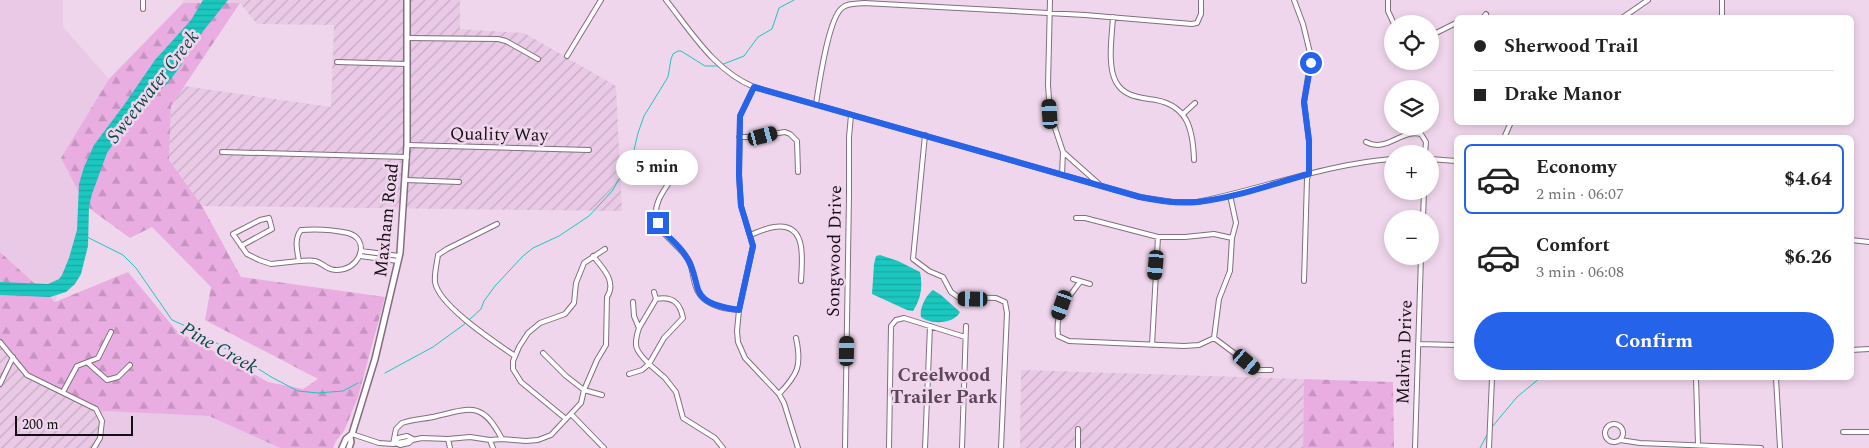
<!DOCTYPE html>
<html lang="en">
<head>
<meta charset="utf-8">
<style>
	body { margin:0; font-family:Spectral,serif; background:#f2f2f2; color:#222; height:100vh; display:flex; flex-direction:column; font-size:19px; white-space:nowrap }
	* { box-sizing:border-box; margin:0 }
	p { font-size:16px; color:#767676 }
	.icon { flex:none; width:28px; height:28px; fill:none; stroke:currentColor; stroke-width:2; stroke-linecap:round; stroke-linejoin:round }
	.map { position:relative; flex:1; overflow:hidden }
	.panel { position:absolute; left:1454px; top:135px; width:400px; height:245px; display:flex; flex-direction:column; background:#fff; border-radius:8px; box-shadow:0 2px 8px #0003 }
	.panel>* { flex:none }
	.banner { position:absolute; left:1454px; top:15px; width:400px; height:110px; border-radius:8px; box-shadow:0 2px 8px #0003; display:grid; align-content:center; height:110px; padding:0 20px; background:#fff }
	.buttons { position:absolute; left:1384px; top:15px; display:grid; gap:10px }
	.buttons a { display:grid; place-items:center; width:55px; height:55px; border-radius:50%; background:#fff; box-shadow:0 2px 8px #0003; font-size:25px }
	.scale { position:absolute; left:15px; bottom:12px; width:118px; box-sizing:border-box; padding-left:5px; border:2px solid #170f16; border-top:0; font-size:14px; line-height:18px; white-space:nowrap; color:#170f16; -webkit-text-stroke:4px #f0d6ec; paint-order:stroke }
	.end { position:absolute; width:22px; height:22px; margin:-11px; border:6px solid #2563eb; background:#fff; box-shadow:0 0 0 2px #fff }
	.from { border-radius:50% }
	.bubble { position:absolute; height:35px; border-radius:18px; background:#fff; box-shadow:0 2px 8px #0003; font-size:16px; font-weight:700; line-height:35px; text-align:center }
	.car { position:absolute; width:15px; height:30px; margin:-15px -8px; border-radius:6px; box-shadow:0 0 4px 1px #0007; background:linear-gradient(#222 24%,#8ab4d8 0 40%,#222 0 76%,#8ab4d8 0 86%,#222 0) }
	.banner b { display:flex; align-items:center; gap:18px; height:48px; font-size:19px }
	.banner b+b { border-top:1px solid #e0e0e0 }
	.banner i { width:12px; height:12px; background:#222 }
	ul { padding:9px 0 0; list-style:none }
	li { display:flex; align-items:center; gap:15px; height:70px; margin:0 10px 8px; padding:0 10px; border:2px solid transparent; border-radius:8px }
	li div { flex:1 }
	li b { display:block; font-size:19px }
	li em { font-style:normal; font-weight:700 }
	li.on { border-color:#2563eb }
	li>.icon { width:45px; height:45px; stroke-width:1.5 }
	.primary-button { display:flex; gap:10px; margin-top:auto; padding:10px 20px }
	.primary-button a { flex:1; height:58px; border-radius:30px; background:#2563eb; color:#fff; font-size:20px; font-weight:700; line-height:58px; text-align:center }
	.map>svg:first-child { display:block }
</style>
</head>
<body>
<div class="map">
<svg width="1869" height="448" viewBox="0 0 1869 448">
	<defs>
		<pattern id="industrial-furrows" width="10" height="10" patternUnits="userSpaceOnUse" patternTransform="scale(1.25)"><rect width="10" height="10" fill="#e9c9e5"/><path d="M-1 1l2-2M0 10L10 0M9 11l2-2" fill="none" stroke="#c7abc4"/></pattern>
		<pattern id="forest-firs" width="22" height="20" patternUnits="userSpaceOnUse" patternTransform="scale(1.25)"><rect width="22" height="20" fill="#e9ade2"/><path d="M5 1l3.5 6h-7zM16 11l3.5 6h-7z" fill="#c794c1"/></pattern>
		<pattern id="water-rules" width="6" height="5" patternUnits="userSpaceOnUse" patternTransform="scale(1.25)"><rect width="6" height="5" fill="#1bc7be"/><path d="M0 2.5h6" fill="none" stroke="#18aaa3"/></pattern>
	</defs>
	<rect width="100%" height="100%" fill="#f0d6ec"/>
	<path fill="#e9c9e5" d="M0,0h63v27l46,52 -48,79 25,48 -31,96 -55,-50z
		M183,0h59l-2,3h-57z
		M103,411l106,5 71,32h-184l7,-17z"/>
	<path fill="url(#industrial-furrows)" d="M242,0h218v29l64,4 92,53 6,125 -420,-5 -33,-46 2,-54 13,-20 147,21 3,-82 -77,-1 -17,-21z
		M0,345l26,28 77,38v20l-7,17h-96z
		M1021,370l283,9 -1,69h-283z"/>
	<path fill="url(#forest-firs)" d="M183,3h57l-69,103 -2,54 33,46 39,71 144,20 -27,100 -14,34 -8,10 -3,7h-53l-71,-32 -106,-5 -77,-38 -26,-28v-93l55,50 73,-30 48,58 92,52 35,7 15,-10 -113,-59 6,-33 -59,-60 -22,11 -44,-32 -25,-48 48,-79z
		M1304,379l89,3 1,66h-91z"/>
	<path fill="url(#water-rules)" d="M203,0h25l-40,50 -7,15 -13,18 -32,28 -29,42 -15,41 -3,12 -1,40 -7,28 -6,10 -9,8 -16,5 -50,-2v-13l48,2 11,-5 3,-4 7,-17 8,-28 2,-46 5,-17 10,-22 30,-40 31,-45 36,-40z
		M880,255l18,6 22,11c3,14 1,27 -7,39l-6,-1 -35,-16 2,-30 2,-8z
		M933,290l8,5 19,17c-6,12 -29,13 -39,5 -2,-8 5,-22 12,-27z"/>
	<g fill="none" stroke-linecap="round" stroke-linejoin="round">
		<path stroke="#1bc7be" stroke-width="1" d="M721,65l23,-9 14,-19 14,-8 7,-21 15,-8
			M87,237l36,18 13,13 36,52 25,11 76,47 25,13 20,2 25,-2 15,-8
			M469,320l12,-11 3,-8 11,-15 28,-30 10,-8 26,-12 30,-20 24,-26 5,-10 12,-13 8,-34 6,-17 24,-39 3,-18 2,-5 5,-3h3l24,15h12
			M385,373l48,-26 33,-24
			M1492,427l25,-30 23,-19
			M1480,448l8,-15"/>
		<defs>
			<path id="minor" d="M666,0c26,33 49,71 88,87l386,110 33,5h24c65,-13 129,-38 195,-43
				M1050,0l-2,85 2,28 13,39 -1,23
				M1294,0l9,24 8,33 -7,45 5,39v33l-2,5 -3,102
				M1388,0v11l6,13
				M143,9v-9
				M1113,17c-1,18 -6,49 3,65 7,13 20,15 33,17 38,4 44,28 45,61
				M1483,18l3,-4
				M1622,18l26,-18
				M1722,18v-18
				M1430,36l26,-13
				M407,38l91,1 8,2 32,18
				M567,56l34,-56
				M337,62l70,2
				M754,87l-14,29 -1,59 2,31 12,40 -14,64 -2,21 1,11 7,16 34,36 5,9 14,45
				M816,104c3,-19 12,-85 26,-96 5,-5 14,-4 22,-5l221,12 107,9 5,-1 4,-9v-14
				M1183,114l12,-11
				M925,135l-12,124 16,12 14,6 8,15 7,5 38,1 9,4 2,11 -6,135
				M739,137h14l32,-5 5,2 7,7 1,31
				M1504,138l7,-16
				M1366,142c20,11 35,-13 55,-8l5,8 -1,12
				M407,145l182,5
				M222,152l185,5
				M1063,152l36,32
				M1430,159l26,2
				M674,175c-8,13 -20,26 -18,42 3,20 26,28 34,46 4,11 3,26 13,35 10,9 23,11 36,12
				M406,180l53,2
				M1076,218h9l73,19h27l29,-3 18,4
				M1423,219l1,-28
				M497,224l-50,25 -9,6c-1,8 -4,19 -3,27 3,23 61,61 80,74
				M750,235c8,-3 16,-7 24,-8 34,-5 28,33 27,54
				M1851,240l18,2
				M241,246l31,-17 -3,-11 -9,2 -27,14 14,20 12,6 12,4 28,-3c-2,-11 -5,-22 2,-31 13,-1 33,0 47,3 21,6 14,31 -4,36 -17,4 -18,-5 -29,-8 -5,-1 -11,0 -16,0
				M361,251l38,5
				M360,256l38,5
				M1073,279l17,5
				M1080,282c-14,19 -25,29 -22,54l11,5 115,5 15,-1 15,-7 5,-39 11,-28 2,-33 4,-15 -6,-28
				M633,302l1,14 5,12c-6,18 -4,22 10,36l15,-26 19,-20c-3,-16 -11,-22 -27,-19
				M639,328l16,-27 1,-2 -2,-7
				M1214,338l43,32h14
				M0,342l27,33 69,34 6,12 -2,17 -6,10
				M1418,344l38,1
				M1152,345l6,-108
				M1851,350l18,-1
				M543,353l23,23 18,14 18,5
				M88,363l19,17 11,-3 12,-12
				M629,374l13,-4 7,-6 16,14 11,14 7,26 32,20 8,10
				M1696,378l2,66
				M1776,378l4,70
				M0,384l13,-27
				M63,392l14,-26 21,-8 13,-26
				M779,394c19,-20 23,-28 17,-56
				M571,414l33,34
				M566,419l-45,-37 -8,-13v-8l6,-14 9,-14 12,-10 25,-9 9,-11 2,-20 8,-20 21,-14
				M1605 433a9 9 0 1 1 18 0a9 9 0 1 1-18 0Z
				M1843,432h26
				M352,434l27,9 14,1 29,-6 26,1 22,-2 20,3 12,-1 24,2 12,-1 13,-5 30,-32 3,-13 13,-30 9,-15 1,-48c10,-15 -4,-29 -14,-41
				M448,439l2,9
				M490,440l3,8
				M1620,440l20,3 121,5
				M395,443l3,-5 9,-2 6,3
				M395,443l5,2 9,-2 4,-4
				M393,444l3,-15 6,-6c12,-4 24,-4 35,-7 36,-9 46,-13 65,23
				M845,448l4,-253v-58l2,-22
				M889,448l2,-122 5,-6 8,-2 61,19
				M925,448l5,-122
				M962,448l4,-122
				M1078,448v-19
				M1415,448l6,-192
				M1489,448l3,-70"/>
			<path id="major" d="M342,448l4,-9 6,-5 12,-39 11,-36 25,-106 7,-108v-145
				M349,448l2,-6 -1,-5"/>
		</defs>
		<use href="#minor" stroke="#846d81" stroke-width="6"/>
		<use href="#major" stroke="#846d81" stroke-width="8"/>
		<use href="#minor" stroke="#fff" stroke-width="4"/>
		<use href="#major" stroke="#fff" stroke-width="5"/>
	</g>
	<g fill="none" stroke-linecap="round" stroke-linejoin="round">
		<path stroke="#2563eb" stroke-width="6" d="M658,223c6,12 17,18 25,29 24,32 -2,50 56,58l14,-64 -12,-40 -2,-31 1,-59 14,-29 386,110c19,4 38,7 57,5 38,-4 75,-18 112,-28v-33l-5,-39 7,-39"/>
	</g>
	<g text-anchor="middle" stroke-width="5" stroke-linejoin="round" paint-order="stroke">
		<g font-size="18" fill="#170f16" stroke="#f0d6ec">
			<text transform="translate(499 134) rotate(1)" y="6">Quality Way</text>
			<text transform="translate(386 220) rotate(-84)" y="6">Maxham Road</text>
			<text transform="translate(834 251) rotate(-89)" y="6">Songwood Drive</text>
			<text transform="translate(1404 352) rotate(-88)" y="6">Malvin Drive</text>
		</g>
		<g font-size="19" font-style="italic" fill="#024946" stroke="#f0d6ec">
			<text transform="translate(152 86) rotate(-52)" y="7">Sweetwater Creek</text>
			<text transform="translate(220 347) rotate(30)" y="7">Pine Creek</text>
		</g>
		<g font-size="19" font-weight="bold" fill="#5c4659" stroke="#f0d6ec">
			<text x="944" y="381">Creelwood<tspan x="944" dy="22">Trailer Park</tspan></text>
		</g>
	</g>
</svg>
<div class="buttons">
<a><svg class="icon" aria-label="locate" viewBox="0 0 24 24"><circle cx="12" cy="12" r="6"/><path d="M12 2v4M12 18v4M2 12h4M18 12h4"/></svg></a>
<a><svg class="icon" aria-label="layers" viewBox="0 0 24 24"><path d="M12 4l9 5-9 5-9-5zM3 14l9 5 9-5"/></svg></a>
<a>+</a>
<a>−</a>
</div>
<div class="scale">200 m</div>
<i class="end from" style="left:1311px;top:63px"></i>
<i class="end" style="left:658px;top:223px"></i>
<div class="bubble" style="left:616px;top:150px;width:82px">5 min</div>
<i class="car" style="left:1050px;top:114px;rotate:356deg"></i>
<i class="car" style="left:763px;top:136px;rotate:75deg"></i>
<i class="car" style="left:1156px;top:265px;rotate:185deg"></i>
<i class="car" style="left:973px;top:299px;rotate:271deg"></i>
<i class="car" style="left:1062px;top:305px;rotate:199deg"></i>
<i class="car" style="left:847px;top:351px;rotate:1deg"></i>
<i class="car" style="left:1247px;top:362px;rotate:130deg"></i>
<div class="banner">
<b><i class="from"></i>Sherwood Trail</b>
<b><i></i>Drake Manor</b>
</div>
<section class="panel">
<ul>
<li class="on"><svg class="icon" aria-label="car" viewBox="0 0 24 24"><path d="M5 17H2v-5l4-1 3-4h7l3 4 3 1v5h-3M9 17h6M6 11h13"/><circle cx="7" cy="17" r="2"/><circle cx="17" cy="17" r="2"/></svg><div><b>Economy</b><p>2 min · 06:07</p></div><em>$4.64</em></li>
<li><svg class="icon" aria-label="car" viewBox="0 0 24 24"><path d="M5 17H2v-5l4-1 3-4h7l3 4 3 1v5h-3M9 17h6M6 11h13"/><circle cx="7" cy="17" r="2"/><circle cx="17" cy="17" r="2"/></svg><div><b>Comfort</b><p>3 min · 06:08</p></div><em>$6.26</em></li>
</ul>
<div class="primary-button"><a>Confirm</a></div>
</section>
</div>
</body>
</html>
